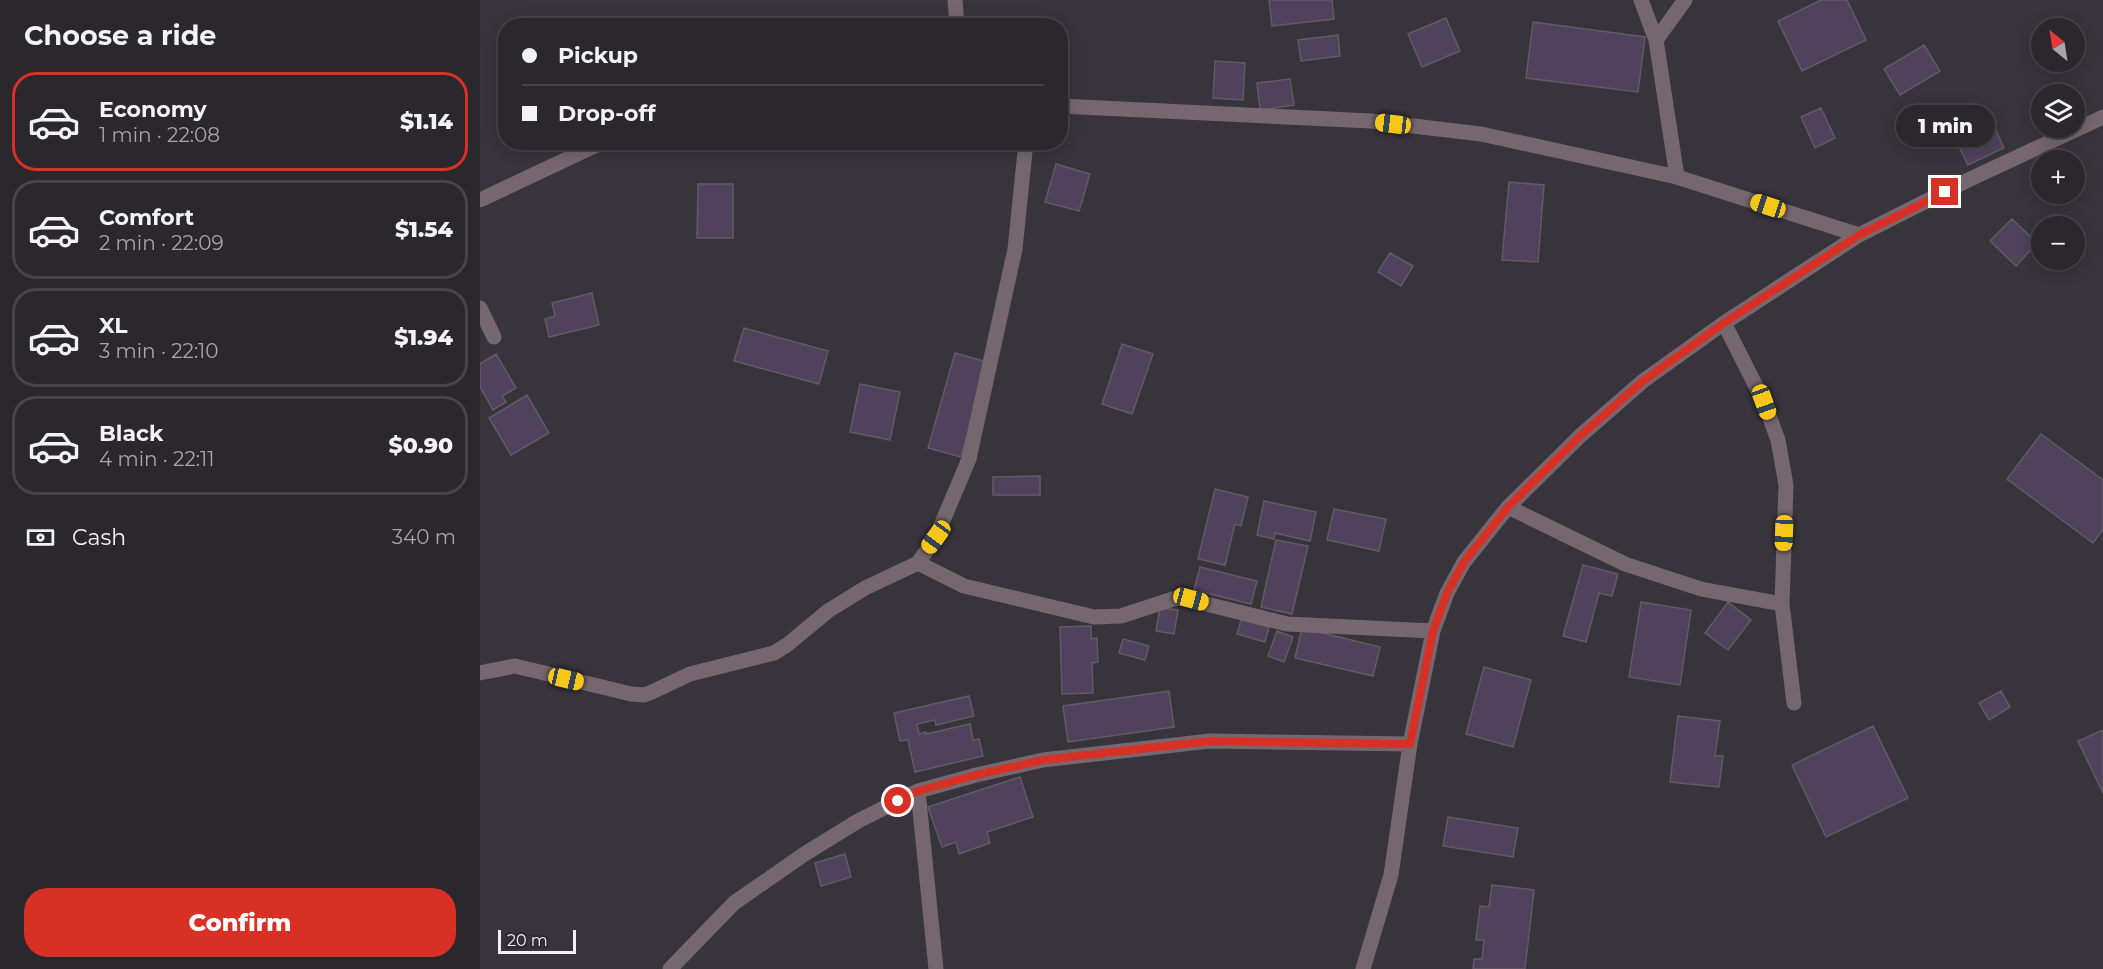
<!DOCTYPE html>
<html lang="en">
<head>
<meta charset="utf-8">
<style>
	body { margin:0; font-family:Montserrat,sans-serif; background:#322f35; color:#f1f3f6; height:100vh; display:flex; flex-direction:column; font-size:22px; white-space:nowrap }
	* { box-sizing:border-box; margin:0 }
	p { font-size:20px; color:#a5a5aa }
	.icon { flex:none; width:33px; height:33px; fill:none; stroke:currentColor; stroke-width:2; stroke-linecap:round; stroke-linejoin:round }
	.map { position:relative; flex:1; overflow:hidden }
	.side { display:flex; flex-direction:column; background:#2a272d; width:480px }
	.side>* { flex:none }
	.hud { position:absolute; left:18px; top:18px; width:570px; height:132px; border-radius:24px; box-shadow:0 3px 15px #0003,0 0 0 2px #464449; display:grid; align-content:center; height:132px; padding:0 24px; background:#2a272d }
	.needle { width:39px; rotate:330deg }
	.buttons { position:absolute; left:1551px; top:18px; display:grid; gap:12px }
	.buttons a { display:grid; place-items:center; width:54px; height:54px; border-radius:50%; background:#2a272d; box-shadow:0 3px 15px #0003,0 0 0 2px #464449; font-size:30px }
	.scale { position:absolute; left:18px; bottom:15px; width:78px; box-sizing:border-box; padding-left:6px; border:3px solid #f2f0f5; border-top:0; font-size:16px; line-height:21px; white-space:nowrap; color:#f2f0f5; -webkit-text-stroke:4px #2e2a32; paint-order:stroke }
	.end { position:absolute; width:27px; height:27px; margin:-14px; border:8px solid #d93025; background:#fff; box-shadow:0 0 0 3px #fff }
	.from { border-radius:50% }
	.bubble { position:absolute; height:42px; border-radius:21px; background:#2a272d; box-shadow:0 3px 15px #0003,0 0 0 2px #464449; font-size:20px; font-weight:800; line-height:42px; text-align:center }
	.car { position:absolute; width:18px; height:36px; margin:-18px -9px; border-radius:8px; box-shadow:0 0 4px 2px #0007; background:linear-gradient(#f5c518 24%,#345 0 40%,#f5c518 0 76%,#345 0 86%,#f5c518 0) }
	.hud b { display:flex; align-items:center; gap:21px; height:57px; font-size:22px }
	.hud b+b { border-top:2px solid #464449 }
	.hud i { width:15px; height:15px; background:#f1f3f6 }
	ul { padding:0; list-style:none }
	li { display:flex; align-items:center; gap:18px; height:99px; margin:0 12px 9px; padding:0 12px; border:3px solid #464449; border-radius:24px }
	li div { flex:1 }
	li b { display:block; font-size:22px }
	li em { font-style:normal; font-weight:800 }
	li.active { border-color:#d93025 }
	li>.icon { width:54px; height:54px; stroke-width:1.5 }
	h2 { padding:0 24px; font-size:27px; line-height:72px }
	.pay { display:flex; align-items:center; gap:15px; height:66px; padding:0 24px; font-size:22px }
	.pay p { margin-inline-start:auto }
	.cta { display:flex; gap:12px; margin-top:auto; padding:12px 24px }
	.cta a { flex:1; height:69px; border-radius:24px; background:#d93025; color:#fff; font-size:24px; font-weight:800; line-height:69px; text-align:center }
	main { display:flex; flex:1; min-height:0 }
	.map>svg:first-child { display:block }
</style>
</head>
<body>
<main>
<section class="side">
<h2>Choose a ride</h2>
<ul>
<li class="active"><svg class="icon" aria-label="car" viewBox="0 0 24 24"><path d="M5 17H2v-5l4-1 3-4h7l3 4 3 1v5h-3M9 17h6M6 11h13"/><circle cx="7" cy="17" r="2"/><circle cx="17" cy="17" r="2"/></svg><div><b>Economy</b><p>1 min · 22:08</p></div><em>$1.14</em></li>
<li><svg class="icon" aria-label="car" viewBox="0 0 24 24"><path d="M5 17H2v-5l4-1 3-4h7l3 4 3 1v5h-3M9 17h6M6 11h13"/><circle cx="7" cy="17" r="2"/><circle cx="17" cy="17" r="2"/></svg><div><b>Comfort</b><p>2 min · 22:09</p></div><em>$1.54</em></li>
<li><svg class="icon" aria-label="car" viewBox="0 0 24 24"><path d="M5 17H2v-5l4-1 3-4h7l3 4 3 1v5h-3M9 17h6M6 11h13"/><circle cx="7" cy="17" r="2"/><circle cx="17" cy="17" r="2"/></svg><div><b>XL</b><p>3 min · 22:10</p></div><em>$1.94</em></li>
<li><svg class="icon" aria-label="car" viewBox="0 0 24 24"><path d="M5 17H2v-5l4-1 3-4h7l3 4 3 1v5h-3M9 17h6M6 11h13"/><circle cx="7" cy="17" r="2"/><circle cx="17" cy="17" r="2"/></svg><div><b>Black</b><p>4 min · 22:11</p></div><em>$0.90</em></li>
</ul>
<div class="pay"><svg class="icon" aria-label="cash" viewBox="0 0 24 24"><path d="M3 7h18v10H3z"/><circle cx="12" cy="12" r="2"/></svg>Cash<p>340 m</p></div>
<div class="cta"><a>Confirm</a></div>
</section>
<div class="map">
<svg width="1623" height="969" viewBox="0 0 1623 969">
	<rect width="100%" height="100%" fill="#38343c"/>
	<path fill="#50415d" stroke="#605b64" stroke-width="1.5" d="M789,0h63l2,19 -62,7z
		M1341,0h26l19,40 -64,31 -24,-50z
		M966,18l14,33 -38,16 -14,-33z
		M1053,22l112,15 -7,55 -112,-14z
		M858,35l2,21 -39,5 -3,-21z
		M1444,45l16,26 -40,24 -16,-26z
		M735,61l30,2 -2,37 -30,-2z
		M810,79l4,26 -34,5 -3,-27z
		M1341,108l14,30 -20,10 -14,-31z
		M1512,122l12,26 -36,17 -13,-26z
		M576,164l34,10 -11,37 -34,-9z
		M1029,182l35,3 -6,77 -36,-2z
		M218,184h35v54h-36z
		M1532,219l25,24 -21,23 -26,-25z
		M910,253l23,13 -12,20 -23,-14z
		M112,293l7,32 -50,12 -4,-18 10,-3 -3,-13z
		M264,328l84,23 -9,33 -85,-23z
		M642,344l31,10 -21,60 -30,-10z
		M475,353l32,9 -26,95 -33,-9z
		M16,354l20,34 -14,8 4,6 -13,8 -13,-23v-23z
		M380,384l40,8 -10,48 -40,-8z
		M47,395l22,38 -38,22 -22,-37z
		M1561,434l62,46v49l-10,14 -86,-64z
		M560,476v19h-47v-18z
		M735,489l33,8 -7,29 -6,-2 -10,41 -27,-6z
		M784,501l52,11 -6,29 -35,-8 -1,6 -17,-4z
		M854,509l52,10 -7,32 -52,-11z
		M796,540l32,6 -16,68 -31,-7z
		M1103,565l35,9 -6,22 -13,-3 -13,49 -23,-6z
		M720,567l57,14 -6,23 -57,-14z
		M1161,602l50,8 -11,75 -51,-8z
		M1248,602l23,18 -23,30 -23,-17z
		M680,608l18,2 -4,24 -18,-3z
		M761,620l28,7 -4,15 -28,-8z
		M611,626v13l6,-1 1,24 -6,1 1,30 -31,1 -2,-67z
		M822,628l78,19 -7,29 -78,-18z
		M797,631l16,6 -9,25 -16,-6z
		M643,639l26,7 -4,14 -26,-7z
		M1004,667l47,13 -18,67 -47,-13z
		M689,691l5,36 -106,15 -5,-36z
		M1521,691l9,16 -21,13 -10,-17z
		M489,696l5,20 -38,9 -1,-5 -18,4 2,10 7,-2v2l44,-10 3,16 6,-1 4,17 -68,16 -7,-32 -8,1 -6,-28z
		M1198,716l42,5 -5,35h8l-4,31 -49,-5z
		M1393,726l35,72 -82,39 -34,-72z
		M1623,730v63l-25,-52z
		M540,777l13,40 -46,15 3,11 -31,11 -3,-12 -14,5 -14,-40z
		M968,817l70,11 -5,29 -70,-11z
		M365,854l6,23 -30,9 -6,-23z
		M1012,885l42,5 -9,79h-52l1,-10h8l2,-19h-8l4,-34 9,1z"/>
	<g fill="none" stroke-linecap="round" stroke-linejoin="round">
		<path stroke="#76676e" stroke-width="15" d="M475,0l2,26
			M1161,0l15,40
			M1205,0l-29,40 21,137 182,58 107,-54 137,-64
			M580,106l311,15 110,13 196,43
			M0,200l123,-58
			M0,308l14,29
			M1244,323l-81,58 -63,55 -72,71 117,57 76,25 81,15
			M438,563l46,23 130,31 27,-1 52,-17 9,-1 105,26 146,7
			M0,673l35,-7 116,28 13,1 8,-3 38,-18 84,-21 13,-8 41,-34 37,-23 53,-25 18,-26 33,-78 46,-210 11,-107
			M1314,703l-12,-99 4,-119 -8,-45 -14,-38 -40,-79 135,-88
			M438,791l18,178
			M190,969l64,-66 69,-48 55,-34 60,-30 58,-16 67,-15 167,-19 200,3
			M883,969l28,-94 19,-131 23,-113 14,-38 17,-31 44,-55"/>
	</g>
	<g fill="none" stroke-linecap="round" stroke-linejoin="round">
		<path stroke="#d93025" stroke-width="8" d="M418,801l20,-10 58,-16 67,-15 167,-19 200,3 23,-113 14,-38 17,-31 44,-55 72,-71 63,-55 81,-58 135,-88 86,-43"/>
	</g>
</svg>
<div class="buttons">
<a><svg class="needle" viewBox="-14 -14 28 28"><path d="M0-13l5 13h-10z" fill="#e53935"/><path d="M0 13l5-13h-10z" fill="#a5a5aa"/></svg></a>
<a><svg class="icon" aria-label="layers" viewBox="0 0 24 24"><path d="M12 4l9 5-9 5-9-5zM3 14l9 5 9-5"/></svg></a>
<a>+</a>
<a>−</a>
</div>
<div class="scale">20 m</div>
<i class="end from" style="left:418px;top:801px"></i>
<i class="end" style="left:1465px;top:192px"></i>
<div class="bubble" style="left:1416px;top:105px;width:99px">1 min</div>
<i class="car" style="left:913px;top:124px;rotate:277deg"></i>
<i class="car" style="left:1288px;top:206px;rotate:288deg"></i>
<i class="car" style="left:1284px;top:402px;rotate:160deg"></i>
<i class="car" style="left:1304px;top:533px;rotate:182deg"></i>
<i class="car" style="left:456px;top:537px;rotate:216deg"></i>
<i class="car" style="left:711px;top:599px;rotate:105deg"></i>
<i class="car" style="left:86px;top:679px;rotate:103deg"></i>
<div class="hud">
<b><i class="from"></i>Pickup</b>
<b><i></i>Drop-off</b>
</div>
</div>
</main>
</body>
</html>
